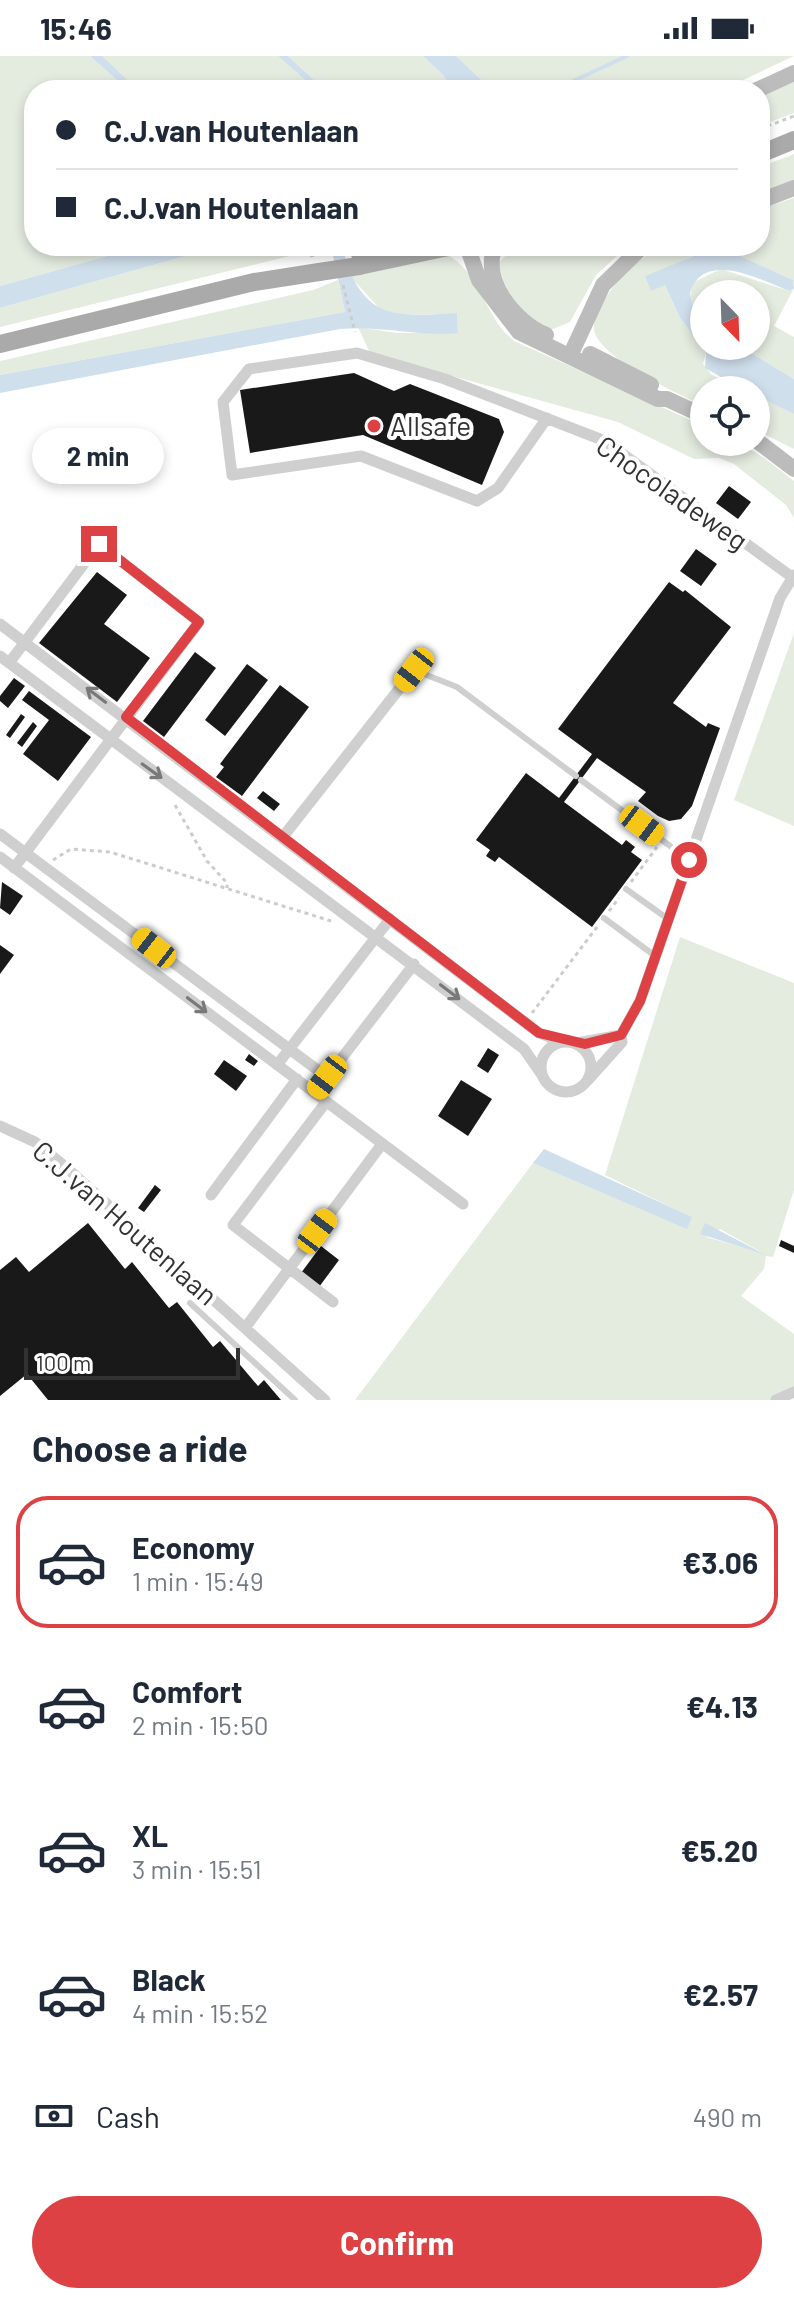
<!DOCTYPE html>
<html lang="en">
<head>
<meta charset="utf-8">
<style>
	body { margin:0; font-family:Barlow,sans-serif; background:#f6f6f7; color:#1f2937; height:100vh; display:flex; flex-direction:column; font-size:30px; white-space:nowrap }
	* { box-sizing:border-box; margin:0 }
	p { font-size:26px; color:#747a83 }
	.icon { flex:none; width:44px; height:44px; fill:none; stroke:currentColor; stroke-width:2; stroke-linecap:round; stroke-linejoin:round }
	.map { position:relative; height:1344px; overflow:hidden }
	.panel { display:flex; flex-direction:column; background:#fff; flex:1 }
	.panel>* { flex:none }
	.top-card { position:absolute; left:24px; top:24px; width:746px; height:176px; border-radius:32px; box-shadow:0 4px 12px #0003; display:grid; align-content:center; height:176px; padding:0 32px; background:#fff }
	.needle { width:52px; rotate:157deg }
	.fabs { position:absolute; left:690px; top:224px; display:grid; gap:16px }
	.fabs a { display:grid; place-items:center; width:80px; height:80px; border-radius:50%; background:#fff; box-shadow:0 4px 12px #0003; font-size:40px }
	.scale { position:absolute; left:24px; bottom:20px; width:216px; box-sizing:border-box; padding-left:8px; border:4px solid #323232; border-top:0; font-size:22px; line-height:28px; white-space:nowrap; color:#323232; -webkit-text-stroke:6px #fff; paint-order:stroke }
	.end { position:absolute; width:36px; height:36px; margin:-18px; border:10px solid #dd4143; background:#fff; box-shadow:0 0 0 4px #fff }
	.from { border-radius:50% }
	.bubble { position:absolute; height:56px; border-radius:28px; background:#fff; box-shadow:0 4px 12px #0003; font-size:26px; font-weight:700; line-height:56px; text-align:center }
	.car { position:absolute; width:24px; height:48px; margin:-24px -12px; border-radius:10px; box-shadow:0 0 6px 2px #0007; background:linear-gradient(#f5c518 24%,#345 0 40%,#f5c518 0 76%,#345 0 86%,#f5c518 0) }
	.top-card b { display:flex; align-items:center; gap:28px; height:76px; font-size:30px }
	.top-card b+b { border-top:2px solid #e0e1e3 }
	.top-card i { width:20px; height:20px; background:#1f2937 }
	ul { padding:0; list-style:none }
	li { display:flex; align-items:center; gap:24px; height:132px; margin:0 16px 12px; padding:0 16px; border:4px solid transparent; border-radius:32px }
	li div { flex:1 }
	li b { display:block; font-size:30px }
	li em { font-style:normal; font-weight:700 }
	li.on { border-color:#dd4143 }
	li>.icon { width:72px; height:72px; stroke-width:1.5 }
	h2 { padding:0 32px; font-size:36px; line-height:96px }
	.pay { display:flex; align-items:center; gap:20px; height:88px; padding:0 32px; font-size:30px }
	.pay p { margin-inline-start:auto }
	.button { display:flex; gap:16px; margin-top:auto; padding:16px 32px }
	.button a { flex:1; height:92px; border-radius:48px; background:#dd4143; color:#fff; font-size:32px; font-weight:700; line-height:92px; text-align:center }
	.status { display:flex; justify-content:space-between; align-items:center; height:56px; padding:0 40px; background:#fff; direction:ltr }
	.status svg { height:22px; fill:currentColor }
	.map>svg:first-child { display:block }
</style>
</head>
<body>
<div class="status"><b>15:46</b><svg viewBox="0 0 49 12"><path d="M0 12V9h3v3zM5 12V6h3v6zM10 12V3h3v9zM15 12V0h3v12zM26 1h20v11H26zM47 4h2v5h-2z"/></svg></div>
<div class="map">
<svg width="794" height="1344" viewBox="0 0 794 1344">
	<rect width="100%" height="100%" fill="#fff"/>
	<path fill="#e4ebdf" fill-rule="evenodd" d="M0,0h90l38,34h-94v156h109l-143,40z
		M101,0h177l38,34h-178z
		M288,0h135l21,20 6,14h-125z
		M456,0h338l-72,34h-230z
		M794,25v32l-34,13v-29z
		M794,98v27l-34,12v-26z
		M794,142v87l-1,-5 -75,-34h42v-37z
		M221,190h109l-330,81v-19z
		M516,190h112l-32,29 -26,47 -22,9c-25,-18 -45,-37 -49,-69z
		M662,190h54l-71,31 20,8 15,33 26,34 -3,12 9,11 32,15h-40v16c-24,-11 -106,-49 -110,-76 -2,-10 7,-26 13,-34 14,-22 32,-37 55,-50z
		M446,198c36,19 37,62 68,87l190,85v16c47,0 53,11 90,39v37l-8,-13 -52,-41 -15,-6 -25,1 -76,-37 -248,-69 -12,-26 39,6h61l-1,-19 -62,1 -14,-5 -31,-34z
		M721,213l68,22 5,-3 -20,38 20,11v42l-54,-33h16v-52h-52v26c-10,-11 -18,-23 -10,-38z
		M338,224l7,32 -345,63v-14l313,-71z
		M756,340l38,18v35l-38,-19z
		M794,577v193l-60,-26z
		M680,881l114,46v207l-21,67 -7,-1 -2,13 -23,27 53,38v59l-14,7h-425l178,-237 153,65 5,-11 -86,-42zM720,1173l41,23 1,1 -56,-16z"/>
	<path fill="#d0dfec" d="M90,0h12l36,34h-10z
		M278,0h10l37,34h-9z
		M423,0h33l36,34h-42l-6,-14z
		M143,190h78l-221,62v-22z
		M331,190h11c19,72 47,72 115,67l1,20c-40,4 -78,-8 -118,-4l-340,64v-18l345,-63z
		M718,190l75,34 1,8 -5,3c-27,-11 -86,-42 -99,2 4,24 14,23 14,53h36l54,33v35l-38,-18v-6h-12l-39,-22 1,-16 -26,-34 -15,-33 -14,6 -6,-15z
		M544,1093l148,68 -5,12 -154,-66z
		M705,1167l61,32 -66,-21z"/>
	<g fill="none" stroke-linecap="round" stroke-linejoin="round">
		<path stroke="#d0dfec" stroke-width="4" d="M554,34l73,-34"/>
	</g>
	<path fill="#191919" d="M354,317l40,18 16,-7 89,35 5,13 -22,53 -119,-50 -113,18 -10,-63z
		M729,430l22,16 -13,17 -22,-16z
		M696,493l21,15 -16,22 -21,-15z
		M97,516l30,23 -23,29 46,34 -33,44 -78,-59z
		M669,526l14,10 2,-2 46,37 -58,76 33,24 2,-4 12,5 -28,78 -11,13 -12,2 -11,-5 -20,-15 8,-9 -49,-34 -33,44 58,43 4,-5 9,7 -4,5 11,8 -50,67 -93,-70 -4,5 -9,-6 4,-6 -14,-10 50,-67 33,25 33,-44 -34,-25z
		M195,596l21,16 -52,69 -21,-16z
		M247,608l21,16 -43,56 -20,-16z
		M14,622l11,8 -17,22 -8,-7v-5z
		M280,629l29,22 -67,89 -26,-19 8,-10 -4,-3z
		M29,635l62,46 -33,44 -35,-27 26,-34 -27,-20z
		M21,658l4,3 -15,21 -4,-3z
		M33,666l4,4 -15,21 -5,-4z
		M263,735l17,13 -6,7 -17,-13z
		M2,826l21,14 -13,19 -10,-7z
		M0,889l14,10 -14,19z
		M488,992l11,7 -11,18 -11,-7z
		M249,998l9,7 -4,5 -9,-6z
		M224,1004l23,16 -11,15 -22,-17z
		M461,1024l31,19 -24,37 -30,-20z
		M155,1129l6,5 -17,22 -6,-4z
		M88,1167l37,46 7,-7 37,46 8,-6 36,45 7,-6 38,45 6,-6 17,20h-233l-21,-26 -27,22v-126l16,-13 13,15z
		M781,1184l13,6v7l-15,-7z
		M321,1190l18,14 -20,27 -18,-14z"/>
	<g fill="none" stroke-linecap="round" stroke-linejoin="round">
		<path stroke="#ccc" stroke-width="3" stroke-dasharray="4 4" stroke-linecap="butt" d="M731,34l11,-5
			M760,73l34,-13
			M333,190l2,8
			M343,229l12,47
			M175,749l32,56 20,22v5
			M53,804l18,-11 39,3 221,69
			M631,826l26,-35
			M609,855l10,-13
			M532,957l65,-86"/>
		<path stroke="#cfcfcf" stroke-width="6" d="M414,614l43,17 119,89
			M581,724l108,80
			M626,833l42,30
			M604,862l51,38
			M190,1247l105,97"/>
		<path stroke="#cfcfcf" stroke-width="11" d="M547,362l-49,70 -21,13 -116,-45 -129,19 -9,-73 26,-33 108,-16 88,26 160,62 187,136
			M0,568l539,409 23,9
			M0,600l524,393 18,26
			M9,607l90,-119 100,78 -185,246
			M0,778l327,243
			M282,782l132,-168
			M0,801l463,347
			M541 1011a25 25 0 1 1 50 0a25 25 0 1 1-50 0Z
			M577,987l44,-8
			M277,1009l113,-146
			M588,1024l34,-38 -1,-7 19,-34 140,-403 14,-23
			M315,1037l99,-129
			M326,1046l-93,123 100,77
			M0,1070l35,16 33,27 257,231
			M211,1139l86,-116
			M245,1272l137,-184
			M776,1344l18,-8"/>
		<path stroke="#bcbcbc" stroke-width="16" d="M757,34l37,-17
			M760,145l34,-13
			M467,190l12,34 40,52 139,67h9l37,17
			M495,190c-14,35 20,76 51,89
			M590,298l61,31
			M570,300l33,-71 40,-39
			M756,384l38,29"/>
		<path stroke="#aaa" stroke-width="18" d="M760,98l34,-14
			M360,198l32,-8
			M359,210l94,-20
			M0,288l254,-62 65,-10"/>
		<path stroke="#ccc" stroke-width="3" stroke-dasharray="4 4" stroke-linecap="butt" d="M310,200l37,-10"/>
		<path stroke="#aaa" stroke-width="18" d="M319,216l40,-6"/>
	</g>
	<defs><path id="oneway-shaft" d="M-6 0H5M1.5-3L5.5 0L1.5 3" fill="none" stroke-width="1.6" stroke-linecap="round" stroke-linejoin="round" transform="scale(2)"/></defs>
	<g stroke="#797979">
		<use href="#oneway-shaft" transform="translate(96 639) rotate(-143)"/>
		<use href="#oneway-shaft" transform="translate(152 715) rotate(36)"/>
		<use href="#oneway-shaft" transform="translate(450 936) rotate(37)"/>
		<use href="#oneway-shaft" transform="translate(197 949) rotate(37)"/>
	</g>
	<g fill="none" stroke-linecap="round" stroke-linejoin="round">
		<path stroke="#dd4143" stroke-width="10" d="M99,488l100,78 -73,95 413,316 46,11 36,-9 19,-34 49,-141"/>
	</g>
	<circle fill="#dd4143" stroke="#fff" stroke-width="3" cx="374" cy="370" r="8"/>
	<g text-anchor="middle" stroke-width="8" stroke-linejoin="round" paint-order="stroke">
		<g font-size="28" fill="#323232" stroke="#fff" text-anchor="start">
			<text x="390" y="380">Allsafe</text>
		</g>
		<g font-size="28" fill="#323232" stroke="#fff">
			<text transform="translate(672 437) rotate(35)" y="10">Chocoladeweg</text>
			<text transform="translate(125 1167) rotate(41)" y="10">C.J.van Houtenlaan</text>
		</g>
	</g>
</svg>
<div class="fabs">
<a><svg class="needle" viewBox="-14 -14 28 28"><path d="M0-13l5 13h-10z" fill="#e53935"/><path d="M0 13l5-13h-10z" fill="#747a83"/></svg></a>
<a><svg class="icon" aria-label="locate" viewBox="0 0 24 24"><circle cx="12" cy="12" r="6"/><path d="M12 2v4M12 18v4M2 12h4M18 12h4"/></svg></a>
</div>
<div class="scale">100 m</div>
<i class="end from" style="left:689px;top:804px"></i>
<i class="end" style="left:99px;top:488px"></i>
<div class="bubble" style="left:32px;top:372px;width:132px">2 min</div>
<i class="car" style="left:414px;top:614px;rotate:218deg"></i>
<i class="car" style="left:642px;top:769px;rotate:127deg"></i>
<i class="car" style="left:154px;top:892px;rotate:308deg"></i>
<i class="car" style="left:327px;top:1021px;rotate:217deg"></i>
<i class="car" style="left:317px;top:1175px;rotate:37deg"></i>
<div class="top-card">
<b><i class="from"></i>C.J.van Houtenlaan</b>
<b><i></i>C.J.van Houtenlaan</b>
</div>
</div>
<section class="panel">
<h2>Choose a ride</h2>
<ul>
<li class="on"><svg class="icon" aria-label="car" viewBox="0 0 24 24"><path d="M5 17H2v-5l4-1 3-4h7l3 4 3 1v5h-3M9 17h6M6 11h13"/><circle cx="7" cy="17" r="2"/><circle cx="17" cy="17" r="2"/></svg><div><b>Economy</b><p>1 min · 15:49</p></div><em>€3.06</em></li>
<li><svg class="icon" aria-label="car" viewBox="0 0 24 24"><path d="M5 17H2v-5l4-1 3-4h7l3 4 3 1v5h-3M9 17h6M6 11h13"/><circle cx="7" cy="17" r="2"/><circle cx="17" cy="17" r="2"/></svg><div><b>Comfort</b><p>2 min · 15:50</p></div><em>€4.13</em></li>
<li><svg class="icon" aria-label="car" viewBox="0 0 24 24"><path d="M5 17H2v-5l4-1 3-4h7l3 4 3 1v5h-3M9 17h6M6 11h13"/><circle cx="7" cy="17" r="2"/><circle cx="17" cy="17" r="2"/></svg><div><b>XL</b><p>3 min · 15:51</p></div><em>€5.20</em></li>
<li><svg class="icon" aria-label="car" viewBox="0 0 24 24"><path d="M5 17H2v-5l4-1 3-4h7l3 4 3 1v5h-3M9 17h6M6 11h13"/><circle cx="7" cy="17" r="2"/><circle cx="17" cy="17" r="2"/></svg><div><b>Black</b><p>4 min · 15:52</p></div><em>€2.57</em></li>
</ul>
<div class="pay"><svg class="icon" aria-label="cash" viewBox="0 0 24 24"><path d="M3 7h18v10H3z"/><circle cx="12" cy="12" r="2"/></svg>Cash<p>490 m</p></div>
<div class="button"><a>Confirm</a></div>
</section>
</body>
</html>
